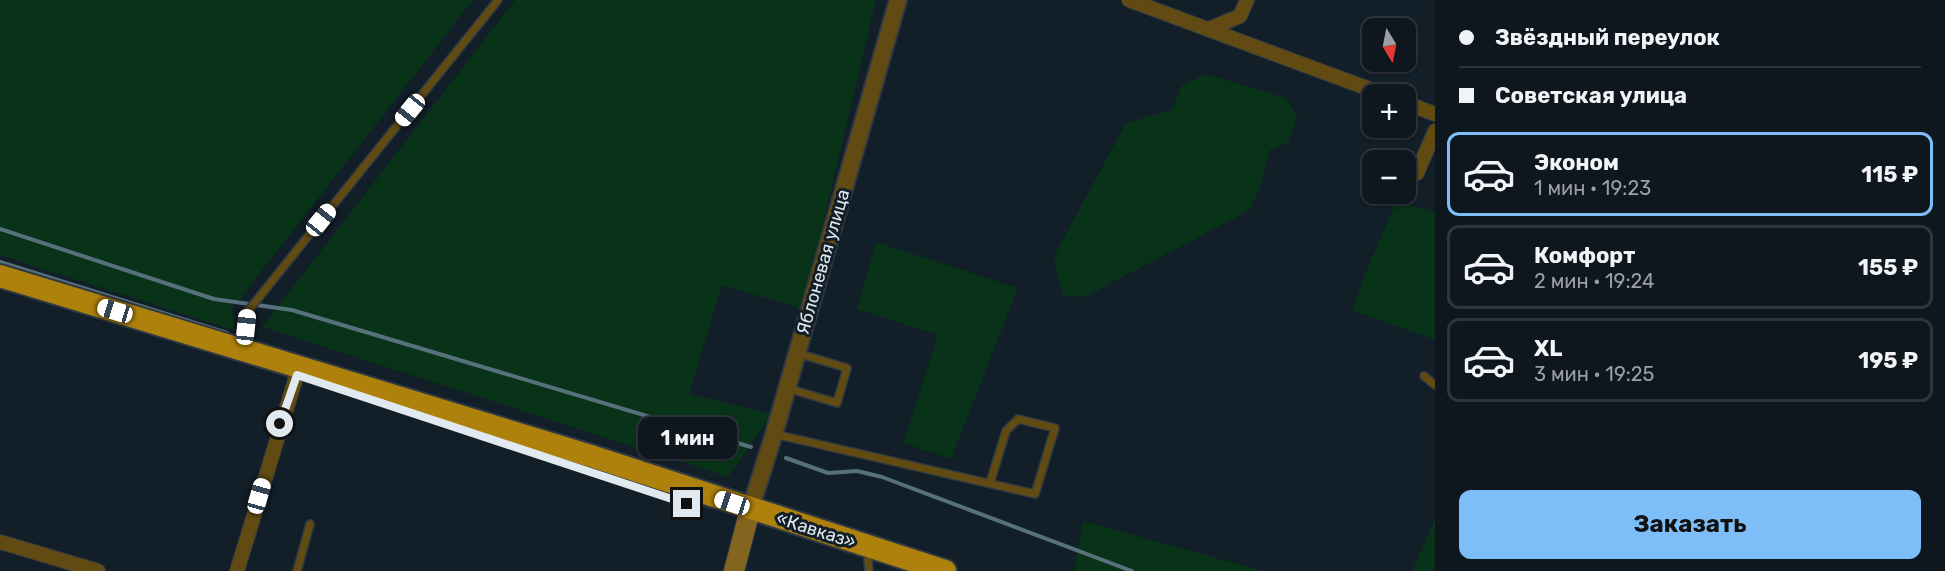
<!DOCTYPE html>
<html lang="ru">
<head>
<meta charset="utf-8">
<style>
	body { margin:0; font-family:Rubik,sans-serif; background:#171f27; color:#f1f3f6; height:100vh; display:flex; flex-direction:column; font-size:22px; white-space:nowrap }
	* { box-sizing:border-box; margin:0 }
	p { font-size:20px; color:#9b9fa4 }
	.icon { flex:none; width:33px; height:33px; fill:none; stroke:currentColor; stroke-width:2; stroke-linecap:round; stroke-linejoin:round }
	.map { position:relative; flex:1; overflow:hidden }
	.details { display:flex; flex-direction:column; background:#0e161e; width:510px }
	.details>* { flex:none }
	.hud { display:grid; align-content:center; height:132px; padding:0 24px; background:#0e161e }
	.needle { width:39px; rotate:170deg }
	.fabs { position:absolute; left:1362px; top:18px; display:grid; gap:12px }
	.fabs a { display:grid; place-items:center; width:54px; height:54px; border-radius:12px; background:#0e161e; box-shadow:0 2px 4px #0004,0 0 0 2px #2e353c; font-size:30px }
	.end { position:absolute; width:27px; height:27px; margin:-14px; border:8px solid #e1e9f0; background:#111; box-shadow:0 0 0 3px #111 }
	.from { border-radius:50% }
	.bubble { position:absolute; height:42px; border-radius:12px; background:#0e161e; box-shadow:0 2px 4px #0004,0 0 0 2px #2e353c; font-size:20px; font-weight:700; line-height:42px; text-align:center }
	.car { position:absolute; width:18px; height:36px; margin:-18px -9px; border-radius:8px; box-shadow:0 0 4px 2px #0007; background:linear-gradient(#fff 24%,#345 0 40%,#fff 0 76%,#345 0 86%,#fff 0) }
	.hud b { display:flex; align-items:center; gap:21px; height:57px; font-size:22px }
	.hud b+b { border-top:2px solid #2e353c }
	.hud i { width:15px; height:15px; background:#f1f3f6 }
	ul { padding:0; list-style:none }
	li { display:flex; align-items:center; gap:18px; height:84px; margin:0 12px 9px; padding:0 12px; border:3px solid #2e353c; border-radius:12px }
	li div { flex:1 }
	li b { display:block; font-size:22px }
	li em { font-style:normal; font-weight:700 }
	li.current { border-color:#7dbef9 }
	li>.icon { width:54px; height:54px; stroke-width:1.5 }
	.primary-button { display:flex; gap:12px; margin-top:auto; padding:12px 24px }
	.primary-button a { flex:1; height:69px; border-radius:12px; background:#7dbef9; color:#111; font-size:24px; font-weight:700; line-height:69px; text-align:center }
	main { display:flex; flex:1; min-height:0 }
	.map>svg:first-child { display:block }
</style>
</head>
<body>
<main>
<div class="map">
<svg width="1435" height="571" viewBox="0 0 1435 571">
	<rect width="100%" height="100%" fill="#121e28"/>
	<path fill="#083318" d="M0,0h473l-241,309 4,22 -236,-76z
		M515,0h361l-73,309 -81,-24 -33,109 83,20 -44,63 -466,-150z
		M1206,74l80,24 11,18 -8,26 -19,8 -9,34 -11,26 -165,87 -23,-2 -8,-39 72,-133 46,-13 10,-25z
		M1397,201l38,12v127l-83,-30 16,-44z
		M876,242l142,46 -67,171 -48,-16 35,-108 -81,-26z
		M1435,519v52h-23z
		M1083,521l180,50h-189z"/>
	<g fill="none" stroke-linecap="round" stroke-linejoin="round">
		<path stroke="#57717b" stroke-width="4" d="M0,229l214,70 78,11 459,137
			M0,262l227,71
			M786,458l42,15 29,-2 25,6 250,94"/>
		<defs>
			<path id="service" d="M244,348l4,-37 250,-311
				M1424,376l11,9
				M787,388l50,15 10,-35 -50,-15
				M774,434l261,60 20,-66 -37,-9 -12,12 -16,52
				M868,560l1,11
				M297,571l13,-47"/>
			<path id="minor" d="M1129,0l254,94
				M1209,29l31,-13 7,-16
				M1406,103l29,11
				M1417,173l18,-42
				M0,542l98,29
				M237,571l60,-197"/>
			<path id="tertiary" d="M750,510l24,-76 124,-434"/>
			<path id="secondary" d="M734,571l16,-61"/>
			<path id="trunk" d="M0,276l591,180 354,115"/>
		</defs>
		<use href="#service" stroke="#2f3a44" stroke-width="10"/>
		<use href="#minor" stroke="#2f3a44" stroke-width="16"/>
		<use href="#tertiary" stroke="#2f3a44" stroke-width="20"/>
		<use href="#secondary" stroke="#2f3a44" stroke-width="22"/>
		<use href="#trunk" stroke="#2f3a44" stroke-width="26"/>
		<use href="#service" stroke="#624a13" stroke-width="7"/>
		<use href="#minor" stroke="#624a13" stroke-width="14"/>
		<use href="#tertiary" stroke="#624a13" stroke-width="16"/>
		<use href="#secondary" stroke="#846520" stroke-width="20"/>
		<use href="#trunk" stroke="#ae810c" stroke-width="22"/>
	</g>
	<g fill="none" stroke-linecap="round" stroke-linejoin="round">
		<path stroke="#e1e9f0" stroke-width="8" d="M280,424l17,-49 390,129"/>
	</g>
	<g text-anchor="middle" stroke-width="6" stroke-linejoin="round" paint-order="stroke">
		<g font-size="18" fill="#e1e9f0" stroke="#121e28">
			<text transform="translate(823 262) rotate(-74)" y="6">Яблоневая улица</text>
			<text transform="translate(816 530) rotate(18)" y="6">«Кавказ»</text>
		</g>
	</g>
</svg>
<div class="fabs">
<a><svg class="needle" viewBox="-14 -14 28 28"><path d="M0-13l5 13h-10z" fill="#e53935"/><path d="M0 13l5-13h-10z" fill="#9b9fa4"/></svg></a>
<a>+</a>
<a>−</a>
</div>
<i class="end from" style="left:280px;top:424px"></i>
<i class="end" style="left:687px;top:504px"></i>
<div class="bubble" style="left:638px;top:417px;width:99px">1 мин</div>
<i class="car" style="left:410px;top:110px;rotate:219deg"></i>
<i class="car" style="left:321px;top:220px;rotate:39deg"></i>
<i class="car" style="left:115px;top:311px;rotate:287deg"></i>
<i class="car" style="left:246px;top:327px;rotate:6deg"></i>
<i class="car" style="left:259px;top:496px;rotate:16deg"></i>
<i class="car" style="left:732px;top:503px;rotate:288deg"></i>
</div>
<section class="details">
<div class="hud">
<b><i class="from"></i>Звёздный переулок</b>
<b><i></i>Советская улица</b>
</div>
<ul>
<li class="current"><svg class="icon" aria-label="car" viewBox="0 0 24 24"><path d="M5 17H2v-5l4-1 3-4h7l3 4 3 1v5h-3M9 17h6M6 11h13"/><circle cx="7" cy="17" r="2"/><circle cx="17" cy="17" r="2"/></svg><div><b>Эконом</b><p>1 мин · 19:23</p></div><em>115 ₽</em></li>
<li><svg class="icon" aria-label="car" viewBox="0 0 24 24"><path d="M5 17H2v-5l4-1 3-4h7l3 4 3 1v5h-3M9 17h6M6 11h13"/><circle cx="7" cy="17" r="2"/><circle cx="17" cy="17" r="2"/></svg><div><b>Комфорт</b><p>2 мин · 19:24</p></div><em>155 ₽</em></li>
<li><svg class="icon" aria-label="car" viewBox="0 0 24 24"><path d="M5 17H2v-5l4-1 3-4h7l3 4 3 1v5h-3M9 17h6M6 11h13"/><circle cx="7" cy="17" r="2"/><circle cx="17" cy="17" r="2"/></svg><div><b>XL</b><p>3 мин · 19:25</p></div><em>195 ₽</em></li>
</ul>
<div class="primary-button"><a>Заказать</a></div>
</section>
</main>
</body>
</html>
